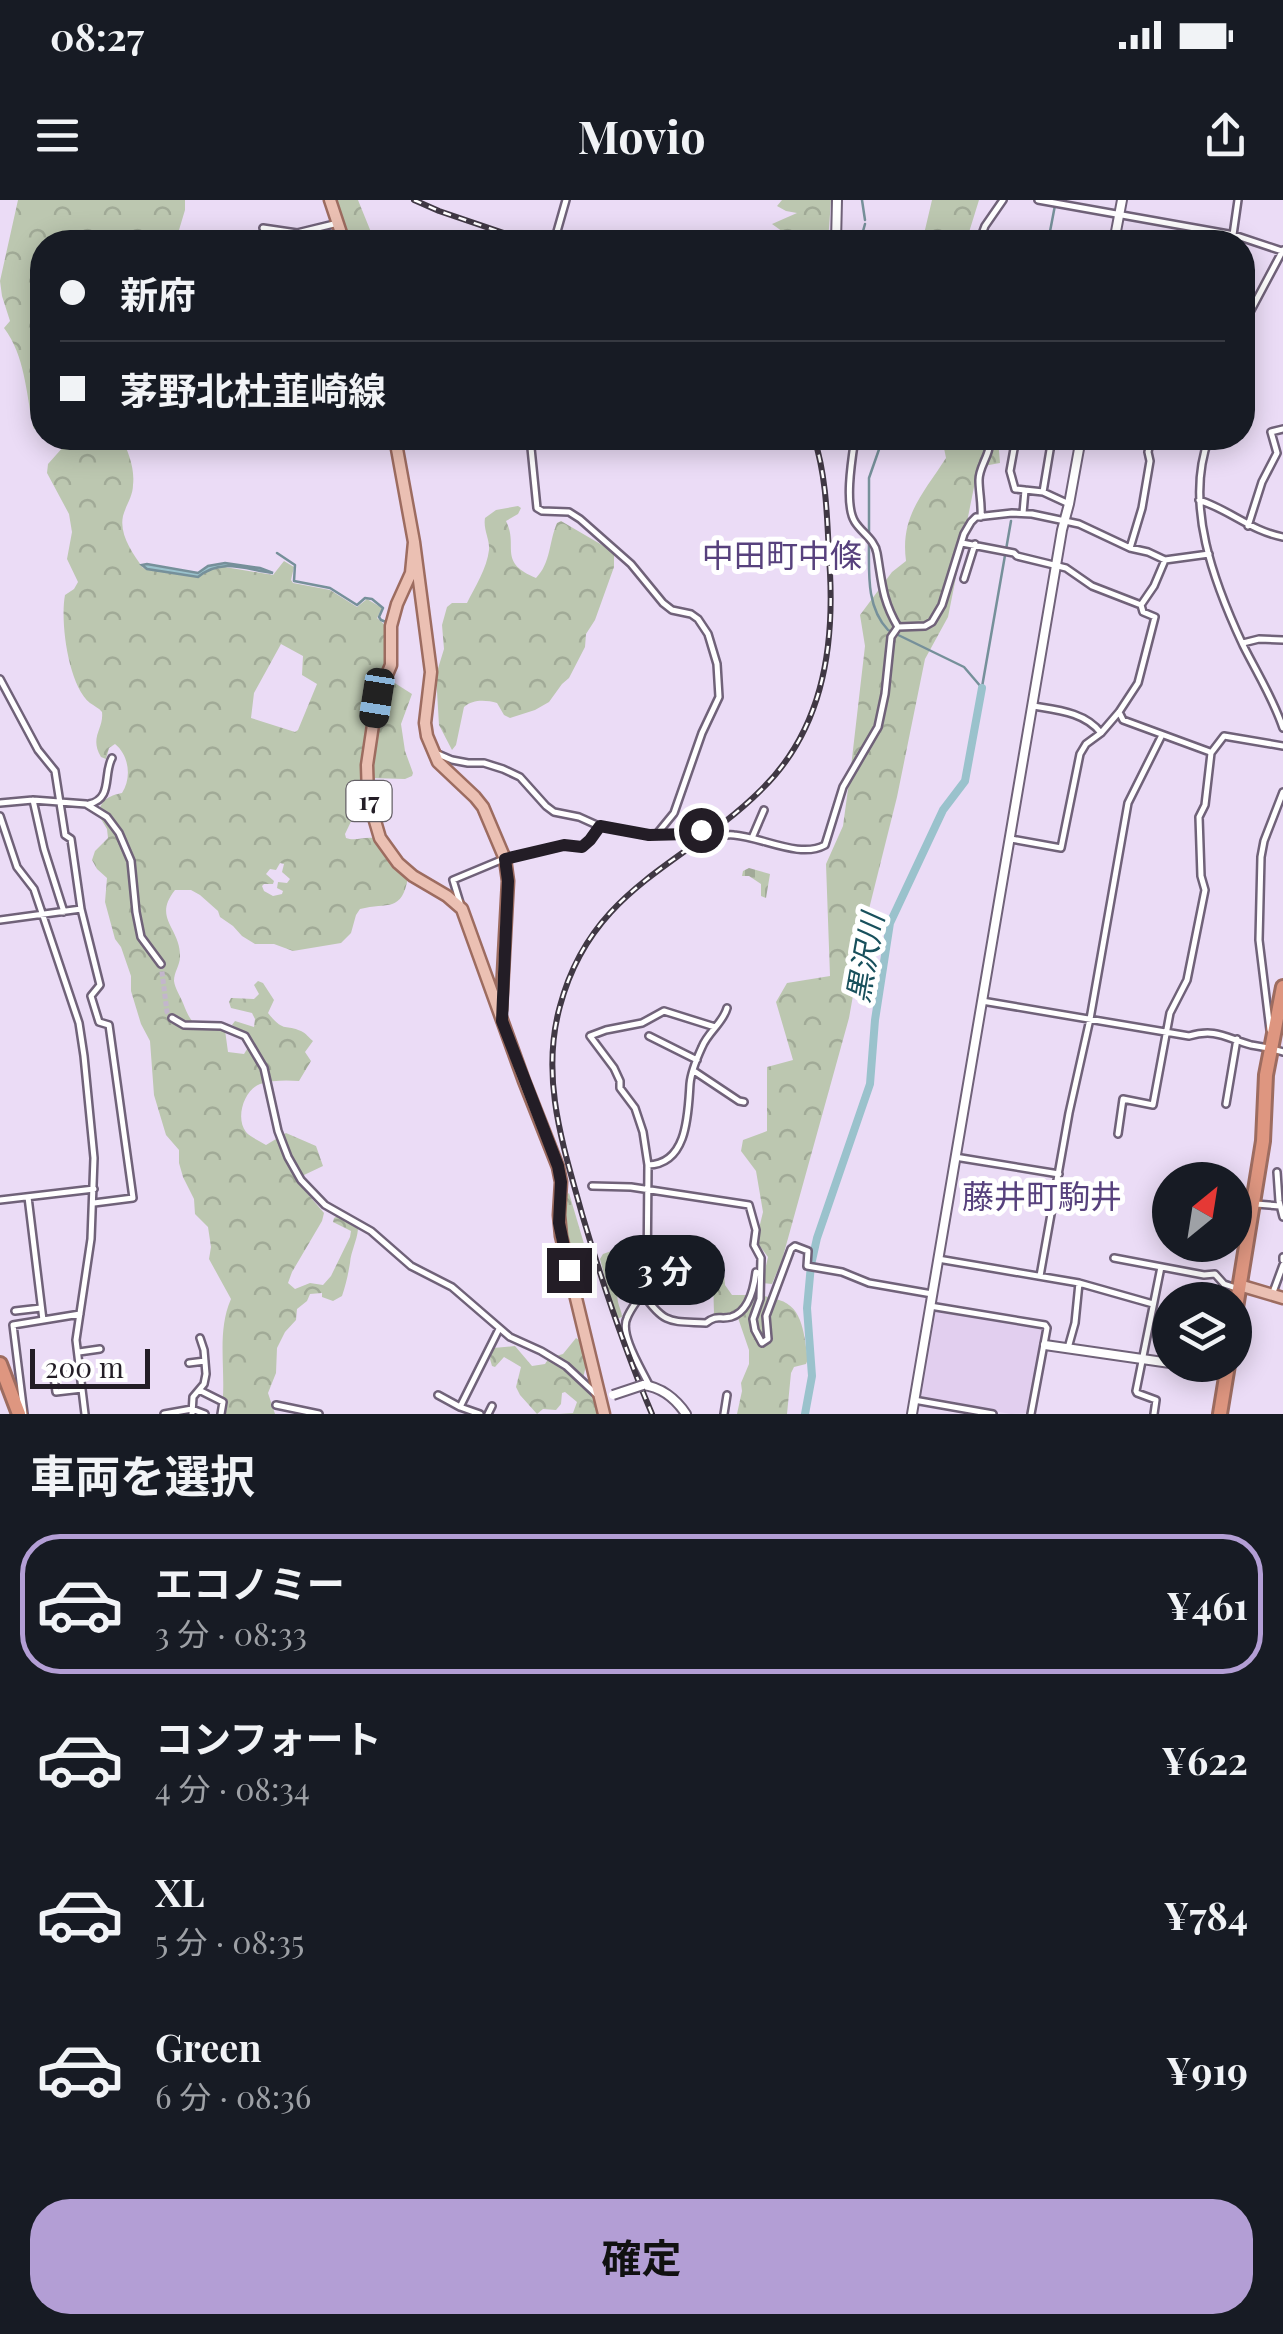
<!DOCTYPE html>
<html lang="ja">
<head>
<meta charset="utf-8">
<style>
	body { margin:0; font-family:"Playfair Display","Noto Sans JP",serif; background:#242831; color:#f1f3f6; height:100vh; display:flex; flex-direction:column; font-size:38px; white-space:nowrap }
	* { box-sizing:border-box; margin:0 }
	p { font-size:32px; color:#9ea1a6 }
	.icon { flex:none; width:55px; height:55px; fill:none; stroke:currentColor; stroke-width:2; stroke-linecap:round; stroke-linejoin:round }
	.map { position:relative; height:1214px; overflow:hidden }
	.side { display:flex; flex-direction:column; background:#171b24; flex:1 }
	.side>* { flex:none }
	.top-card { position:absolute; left:30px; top:30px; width:1225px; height:220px; border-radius:40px; box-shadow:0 5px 25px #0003; display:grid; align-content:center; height:220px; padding:0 30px; background:#171b24 }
	.needle { width:65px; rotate:30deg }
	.controls { position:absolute; left:1152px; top:962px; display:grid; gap:20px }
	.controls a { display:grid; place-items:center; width:100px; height:100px; border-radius:50%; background:#171b24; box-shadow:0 5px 25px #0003; font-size:50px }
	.scale { position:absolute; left:30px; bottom:25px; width:120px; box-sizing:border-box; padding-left:10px; border:5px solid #231d26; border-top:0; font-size:28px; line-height:35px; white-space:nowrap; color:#231d26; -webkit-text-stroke:8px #fff; paint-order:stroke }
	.end { position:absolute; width:45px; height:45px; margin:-22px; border:12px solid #231d26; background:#fff; box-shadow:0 0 0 5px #fff }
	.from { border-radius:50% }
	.bubble { position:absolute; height:70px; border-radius:35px; background:#171b24; box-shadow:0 5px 25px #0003; font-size:32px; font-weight:700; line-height:70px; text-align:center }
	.car { position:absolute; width:30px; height:60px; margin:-30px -15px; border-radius:12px; box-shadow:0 0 8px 2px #0007; background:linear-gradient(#222 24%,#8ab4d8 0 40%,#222 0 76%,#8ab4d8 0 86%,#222 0) }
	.top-card b { display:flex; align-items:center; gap:35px; height:95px; font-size:38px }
	.top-card b+b { border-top:2px solid #363941 }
	.top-card i { width:25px; height:25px; background:#f1f3f6 }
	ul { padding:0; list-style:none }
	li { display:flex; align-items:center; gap:30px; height:140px; margin:0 20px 15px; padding:0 10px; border:5px solid transparent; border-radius:40px }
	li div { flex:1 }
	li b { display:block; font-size:38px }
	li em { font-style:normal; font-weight:700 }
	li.current { border-color:#b39ed5 }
	li>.icon { width:90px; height:90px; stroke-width:1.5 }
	h2 { padding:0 30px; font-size:45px; line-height:120px }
	.primary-button { display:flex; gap:20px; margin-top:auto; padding:20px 30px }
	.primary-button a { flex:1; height:115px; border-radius:40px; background:#b39ed5; color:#111; font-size:40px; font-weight:700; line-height:115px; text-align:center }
	.status { display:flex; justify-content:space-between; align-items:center; height:70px; padding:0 50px; background:#171b24; direction:ltr }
	.status svg { height:28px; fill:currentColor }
	header { display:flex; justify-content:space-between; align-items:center; height:130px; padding:0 30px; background:#171b24; font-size:45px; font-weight:700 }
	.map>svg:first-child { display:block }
</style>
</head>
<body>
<div class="status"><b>08:27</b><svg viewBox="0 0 49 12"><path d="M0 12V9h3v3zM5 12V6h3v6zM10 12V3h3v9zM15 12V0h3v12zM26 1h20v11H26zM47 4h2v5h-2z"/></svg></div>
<header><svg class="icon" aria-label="menu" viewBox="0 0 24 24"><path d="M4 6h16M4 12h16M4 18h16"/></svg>Movio<svg class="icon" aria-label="share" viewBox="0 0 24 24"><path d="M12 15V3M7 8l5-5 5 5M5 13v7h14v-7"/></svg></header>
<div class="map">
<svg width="1283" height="1214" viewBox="0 0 1283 1214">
	<defs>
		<pattern id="forest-crowns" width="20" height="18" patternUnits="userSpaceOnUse" patternTransform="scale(2.5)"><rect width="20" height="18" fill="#bcc7b0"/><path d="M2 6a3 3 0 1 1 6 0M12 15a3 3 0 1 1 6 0" fill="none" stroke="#a1aa97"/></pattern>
		<pattern id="cemetery-stones" width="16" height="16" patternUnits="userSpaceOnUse" patternTransform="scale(2.5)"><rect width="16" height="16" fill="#bcc7b0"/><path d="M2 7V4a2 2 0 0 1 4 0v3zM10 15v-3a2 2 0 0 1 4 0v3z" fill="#a1aa97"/></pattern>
		<pattern id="water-ripples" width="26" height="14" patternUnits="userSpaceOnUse" patternTransform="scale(2.5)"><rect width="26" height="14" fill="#9ac2cc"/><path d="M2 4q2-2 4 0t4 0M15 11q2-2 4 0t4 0" fill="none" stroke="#84a6af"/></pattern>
	</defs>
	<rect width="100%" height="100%" fill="#ebdcf6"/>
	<path fill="#e2cfef" d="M934,1108l112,20 -17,85 -18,1 -90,-15 -2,-6z"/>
	<path fill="url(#forest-crowns)" fill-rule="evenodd" d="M18,0h167v10l-9,30 -3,2h-131v186l-8,1 -1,-3c-7,-34 -8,-70 -29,-98l6,-7 -8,-25 -2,-15z
		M335,0h23l17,42h-25z
		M782,0h49l-3,42h-31l-25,-18 25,-11 -11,-2 -9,-5z
		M932,0h47l-13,42h-51l9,-8z
		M57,238h65c6,14 13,30 11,47 0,11 -7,20 -10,31 -4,18 9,37 20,52l55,9 11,-9 10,-2 54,9 11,-14 10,6 -3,13 2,3 37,7 27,17 10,-8 15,9 -5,10 7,6 3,9 2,27 -13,36 -10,104 -2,5 -7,4 -12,25 1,4c10,4 21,-3 31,1l31,38c-6,36 -20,25 -48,32l-4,6 -5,18 -10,10 -48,8 -19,-7h-19l-13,-8 -9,-10 -13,-9 -2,-6 -18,-16 -9,-5h-16c-23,29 6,38 5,67 0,8 -6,15 -6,24 1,7 6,15 9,22 10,27 16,25 42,27l3,22 16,2 5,-8 -2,-13 -15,-8 3,-4 19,6 1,-8 -3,-6 -21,-5 -2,-6 2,-4 23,1 5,-5 -5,-9 4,-4 5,2 11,17 -6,13c16,20 17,11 33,18 5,2 8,7 12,10l-8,11 6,9 -12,20c-12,-1 -27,-1 -39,3 -16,6 -25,34 -14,48 4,5 14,9 20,13l20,-12 30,13 7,20 -19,9 -3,11 23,27 -2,8 -30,51 -4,11 7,6 15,-6 13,2 8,-9 19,-39 1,-6 -18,-9 1,-4 4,-2 20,13c-1,12 -7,22 -8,34 -2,12 -4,21 -8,33l-9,5 -11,-4v-4l-12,1 -3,7 -10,8 -1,11 -11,12 -8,16 -1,25 -8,20 7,21h-54c7,-37 -6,-79 10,-115l-22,-40 2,-12 -3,-20 -13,-13 -1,-15 -11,-22 -4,-14v-13l-13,-15 -12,-40 -4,-54 -9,-17 -10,-33v-15l-10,-29 -6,-8 -10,-37 2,-24 -10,-9 -5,-9 3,-9 13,-13 -1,-9 -9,-15c3,-14 10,-18 24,-21 10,-15 7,-38 -7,-49l-6,4 -3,11 -5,-2c-12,-20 3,-28 1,-45 -3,-4 -8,-6 -12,-9 -22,-18 -30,-82 -25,-108l9,-6 4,-7 -11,-23 5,-27 -3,-18 -22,-41 1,-9 16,-18 -1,-5zM281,444l22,12 -1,19 15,9 -19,46 -3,2 -44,-14 3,-25zM280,663l4,1 -2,8 8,7 -3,4 -9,-1 -1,6 6,3 -1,3 -9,2 -9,-5 -2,-5 2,-2h9l1,-3 -8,-7 4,-5 6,1z
		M942,238h56l2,25 -22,4 -30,150 -23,42 -28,138 -30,120 -18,101 -67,242 -10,24 -10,-1 6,-26 -12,-16 7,-29 -7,-41 -15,-20 2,-11 24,-9v-64l26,-7 -17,-58 11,-19 43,-7 -4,-112 17,-38 8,-59 14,-121 -5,-31 32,-43 14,-11c-6,-45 17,-67 40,-103z
		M518,306l3,2 -3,6 -12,7c13,26 -9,41 30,57 15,-15 13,-37 21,-55l4,-2 53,31v15l-19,53 -9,14 -1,13 -16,31 -7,6 -13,18 -14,8 -25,8 -6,-3 -7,-12c-11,-3 -24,-4 -33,4l-8,38 -4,5 -13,-25 -3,-50 8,-26 -2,-24 5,-18 5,-4h15c8,-16 20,-35 22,-53 1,-11 -6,-20 -4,-32l11,-8z
		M390,480l22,14 -11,30 4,27 8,22 -1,3 -7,3 -34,-1c0,-33 3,-69 19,-98z
		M569,993l21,71 -3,5 -9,3 -4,-2 -11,-40 2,-34z
		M614,1050l11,4 6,9c-7,12 -16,24 -13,39 1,5 4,10 4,15l-6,2 -16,-60 3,-5z
		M715,1071l9,3 1,11 7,10h19l3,-3c8,4 16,5 25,8 25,7 25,37 29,59l-2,5 -12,3 -3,6 -4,41h-50l5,-23 -1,-8 8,-19v-14l-12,-35 -4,-2 -10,4 -9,-2 -1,-40z
		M576,1138l8,5c4,17 2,25 -3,42l15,14 4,15h-41l14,-1 4,-11 -12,-10 -3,1 -1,11 -5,6 -13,-1 -6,5 -17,-19 -4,-8 5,-20 -17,-10 -9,10 -3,-1 -2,-7 3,-11 22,-2 17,20 13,-2 4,-6 14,-4z"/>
	<path fill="url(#cemetery-stones)" d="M749,668l21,6 -4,24 -5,-2v-12l-12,-8h-7l1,-5z"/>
	<path fill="url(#water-ripples)" stroke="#76909a" stroke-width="2.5" d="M225,363l35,5 13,5c-26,-3 -52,-16 -75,4l-51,-8 -5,-4 5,-1 51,9 10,-7z"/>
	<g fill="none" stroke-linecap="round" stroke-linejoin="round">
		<path stroke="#76909a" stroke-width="2.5" d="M862,0l3,20
			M860,42l5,-18
			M1048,42l8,-42
			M869,334v-56l14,-40
			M869,342c0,30 -3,65 19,88l76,37 18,21
			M277,353l18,12 -1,16 36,7 27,17 8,-7 7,1 11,9 -4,9 2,3 5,2v4
			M982,487l29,-166"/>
		<path stroke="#9ac2cc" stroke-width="8" d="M805,1214l7,-38 -5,-68 4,-43 6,-27 53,-154 5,-64 15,-97 53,-113 22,-29 17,-93"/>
		<path stroke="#c3b6cc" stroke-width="5" stroke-dasharray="5 2.5" stroke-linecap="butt" d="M161,764l6,48 5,6"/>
		<defs>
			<path id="street" d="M1038,0l196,35 48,16
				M263,28l34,5 41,-10
				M556,34l22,8
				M554,42l12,-42
				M979,42l6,-16 18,-26
				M1232,42l6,-42
				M1242,143l8,-31 33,-62
				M530,238l7,70 5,3 27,1 11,7 51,45 32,39 9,7 19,4 7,5 10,15 9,30 2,33 -17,36 -28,80 -18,22
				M855,238c-3,20 -11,67 0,84 7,11 20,18 22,31 5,29 5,47 21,74
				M1016,238l-6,33 5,18 28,3 26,12
				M1209,238c-25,66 5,145 34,207 14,28 30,53 40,83
				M1043,292l9,-54
				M1199,300c31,10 52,31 84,37
				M1023,313l2,-23
				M981,317c1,-13 -2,-25 -2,-37 0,-15 13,-26 10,-42
				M1248,326l14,-44 15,-29 -6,-21 12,-3
				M962,343l52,10 3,3 49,12 26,18 49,19 2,7 12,5 -17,66 -19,29 -18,21 -15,11 -6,10 -19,94 -50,-9
				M1130,348l12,-40 8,-47 -2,-9 3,-14
				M964,379l11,-35
				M1141,405l13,-19 11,-26
				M898,427l27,-1 7,-4 10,-17 22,-71 7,-12 5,-5 36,-4 20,1 47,10 51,24 18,4 17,8 44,-6
				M1243,443l16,-4 24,1
				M0,479l38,71 17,21 10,64 6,4 10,70 19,76 -9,11 8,26 10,3 24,173 -39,5
				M1033,506c24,4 52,6 68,27
				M1119,512l4,8 87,32
				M438,554l14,6 16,3h16l19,6 17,8 26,29 8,6 25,5 20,9 50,9 39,-1 13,-4
				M33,600l11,49 20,63
				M0,603l33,-3 53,4 21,13 12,16 12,28 5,51 5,25 20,27
				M89,604c24,-5 14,-30 23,-46
				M0,616l17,51 17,22 45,134 5,33 10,102 -3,81 -15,101 9,74
				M710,635c9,2 15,-1 24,0 28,2 66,24 91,10l18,-58 35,-60 7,-33 6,-57 7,-10
				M752,638l12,-28
				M460,703l-7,-23 48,-20 63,-15 18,2 8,-7 9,-14
				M0,720l81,-11
				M982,801l207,35c27,-8 37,2 62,9 11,2 21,3 32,7
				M172,818l12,7 37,1 24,10 19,32 14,63 10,26 13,23 24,25 46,26 40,35 41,21 58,50 31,14 25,15 30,28
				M1270,830l-11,-90 2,-83 3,-16 19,-49
				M649,836l48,24
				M694,871l45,30 5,1
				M1226,904l11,-65
				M1118,934l5,-35 30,6 17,-92 17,-33 18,-90 -4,-14 -2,-59 6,-12 6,-52 13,-17 59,10
				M955,957l104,17
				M648,965c40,-1 40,-52 42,-81 1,-12 7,-26 12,-37 6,-15 21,-24 25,-39
				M1277,972l2,29 4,16
				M592,986l39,1 118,18 7,25 -2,15 7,13 -1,41 -7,20 2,11 7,13 6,-4 -2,-23 25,-67 4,-3 13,5 -1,15 35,6 27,11 63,11
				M28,997l15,123
				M0,1000l94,-11
				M1256,1004l24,2
				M1283,1057v3
				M1114,1058l90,17 11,-1 9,10 15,5
				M938,1059l141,24 74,21
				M1040,1076l29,-163 21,-94 38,-216 34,-68
				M643,1094c22,31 27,27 63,29 12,-9 13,-3 25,-6 18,-5 23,-29 25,-45
				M1272,1095l11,-30
				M930,1106l115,19 2,3 -16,86
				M15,1111l26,-3
				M1068,1148l7,-25 4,-40
				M79,1152l21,-3
				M189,1163l16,-2
				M79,1166l-26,3 3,23 26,-3
				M649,1185c-7,-15 -30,-51 -22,-67 5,-13 15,-21 20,-35l1,-118 -5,-33 -8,-24 -15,-20v-7l-6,-13 -24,-32 16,-6 36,-7 22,-12 51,16
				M199,1190l24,12 -2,12
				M438,1195l22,12
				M914,1200l79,14
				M276,1205l43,9
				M24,1214l-11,-89 67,-11
				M164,1214l28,-5 13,5
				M192,1214l1,-17 11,-13 2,-10 -2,-24 -4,-12
				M480,1214l-20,-7 39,-78
				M488,1214l4,-8
				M724,1214l3,-19
				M1154,1214l2,-14 -19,-7 -1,-2 25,-124"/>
			<path id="secondary" d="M836,42l1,-42
				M1114,42l8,-42
				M1045,1145l125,18
				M1185,1165l42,1
				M643,1185c18,2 33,14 43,29
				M912,1214l150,-884 7,-26 12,-66"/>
			<path id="primary" d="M330,0l14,42
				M395,238l19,104 17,130 -6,51 2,13 11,26 37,35 8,10 22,52 3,22 -7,129
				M414,342l-3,31 -14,31 -6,22v39l-14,33 -10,67 1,32 12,41 18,25 15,13 34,20 15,13 62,172 34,86 3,15 -2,33 2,21 43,178
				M1239,1085l44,13"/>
			<path id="highway" d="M1235,1114l28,-173 3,-66 17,-88
				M0,1164l19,50
				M1220,1214l8,-49"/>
		</defs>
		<use href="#street" stroke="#706279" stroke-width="10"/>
		<use href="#secondary" stroke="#706279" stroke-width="12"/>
		<use href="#primary" stroke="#9d6c60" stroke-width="15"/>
		<use href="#highway" stroke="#9d6c60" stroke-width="18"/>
		<use href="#street" stroke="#fff" stroke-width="5"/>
		<use href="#secondary" stroke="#fff" stroke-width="8"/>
		<use href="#primary" stroke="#ebc0b3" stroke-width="10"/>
		<use href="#highway" stroke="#de9680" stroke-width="12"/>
		<defs>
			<path id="rail" d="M414,0l25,11 91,31
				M652,1214c-28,-66 -50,-132 -70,-200 -19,-69 -42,-136 -22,-208 32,-120 125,-140 202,-217 59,-58 72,-137 68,-216 -3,-46 -2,-92 -16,-135"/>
		</defs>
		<use href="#rail" stroke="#403844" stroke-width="6"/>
		<use href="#rail" stroke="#fff" stroke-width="2.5" stroke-dasharray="8" stroke-linecap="butt"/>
		<defs>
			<path id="secondary-bridge" d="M613,1195l30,-10"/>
		</defs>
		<use href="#secondary-bridge" stroke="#706279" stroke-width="12" stroke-linecap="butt"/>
		<use href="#secondary-bridge" stroke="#fff" stroke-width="8"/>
	</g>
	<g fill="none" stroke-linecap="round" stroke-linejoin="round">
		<path stroke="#231d26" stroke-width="12" d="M569,1070l-10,-47 2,-41 -3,-16 -56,-145 6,-140 -3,-22 59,-14 18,2 8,-7 10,-14 49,9 39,-1 13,-4"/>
	</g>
	<g text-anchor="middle" stroke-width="10" stroke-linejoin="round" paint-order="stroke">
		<rect fill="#fff" stroke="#656167" stroke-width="2.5" x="346.5" y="581" width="45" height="40" rx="8"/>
		<g font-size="25" font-weight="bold" fill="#231d26">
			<text x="369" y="610">17</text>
		</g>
		<g font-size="30" font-style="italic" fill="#18505c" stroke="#fff">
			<text transform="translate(866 758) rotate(-80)" y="10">黒沢川</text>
		</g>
		<g font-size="32" fill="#57417d" stroke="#fff">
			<text x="782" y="367">中田町中條</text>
			<text x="1042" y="1008">藤井町駒井</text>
		</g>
	</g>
</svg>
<div class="controls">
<a><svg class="needle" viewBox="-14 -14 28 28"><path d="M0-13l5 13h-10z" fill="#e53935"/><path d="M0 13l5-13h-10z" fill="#9ea1a6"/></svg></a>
<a><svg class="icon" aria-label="layers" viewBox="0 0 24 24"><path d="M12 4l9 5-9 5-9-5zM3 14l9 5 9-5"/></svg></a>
</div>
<div class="scale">200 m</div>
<i class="end from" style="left:701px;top:630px"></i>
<i class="end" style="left:569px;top:1070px"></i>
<div class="bubble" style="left:605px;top:1035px;width:120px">3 分</div>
<i class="car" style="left:377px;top:498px;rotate:189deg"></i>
<div class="top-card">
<b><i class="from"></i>新府</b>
<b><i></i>茅野北杜韮崎線</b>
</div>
</div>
<section class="side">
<h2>車両を選択</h2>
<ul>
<li class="current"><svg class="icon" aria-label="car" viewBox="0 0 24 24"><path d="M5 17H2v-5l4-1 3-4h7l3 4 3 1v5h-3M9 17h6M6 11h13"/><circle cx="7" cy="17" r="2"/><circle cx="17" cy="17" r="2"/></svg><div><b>エコノミー</b><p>3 分 · 08:33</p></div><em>¥461</em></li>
<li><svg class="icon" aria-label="car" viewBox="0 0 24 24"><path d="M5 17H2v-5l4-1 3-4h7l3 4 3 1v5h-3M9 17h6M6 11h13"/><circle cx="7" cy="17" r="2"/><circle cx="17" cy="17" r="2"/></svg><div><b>コンフォート</b><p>4 分 · 08:34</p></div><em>¥622</em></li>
<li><svg class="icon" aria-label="car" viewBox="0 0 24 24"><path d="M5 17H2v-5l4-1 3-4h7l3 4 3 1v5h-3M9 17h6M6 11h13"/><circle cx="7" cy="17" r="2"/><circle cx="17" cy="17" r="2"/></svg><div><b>XL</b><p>5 分 · 08:35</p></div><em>¥784</em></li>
<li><svg class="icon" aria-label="car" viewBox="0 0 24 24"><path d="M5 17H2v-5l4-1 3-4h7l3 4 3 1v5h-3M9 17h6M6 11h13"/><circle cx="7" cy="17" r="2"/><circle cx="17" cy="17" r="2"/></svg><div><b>Green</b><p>6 分 · 08:36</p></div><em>¥919</em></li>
</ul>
<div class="primary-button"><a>確定</a></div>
</section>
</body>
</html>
